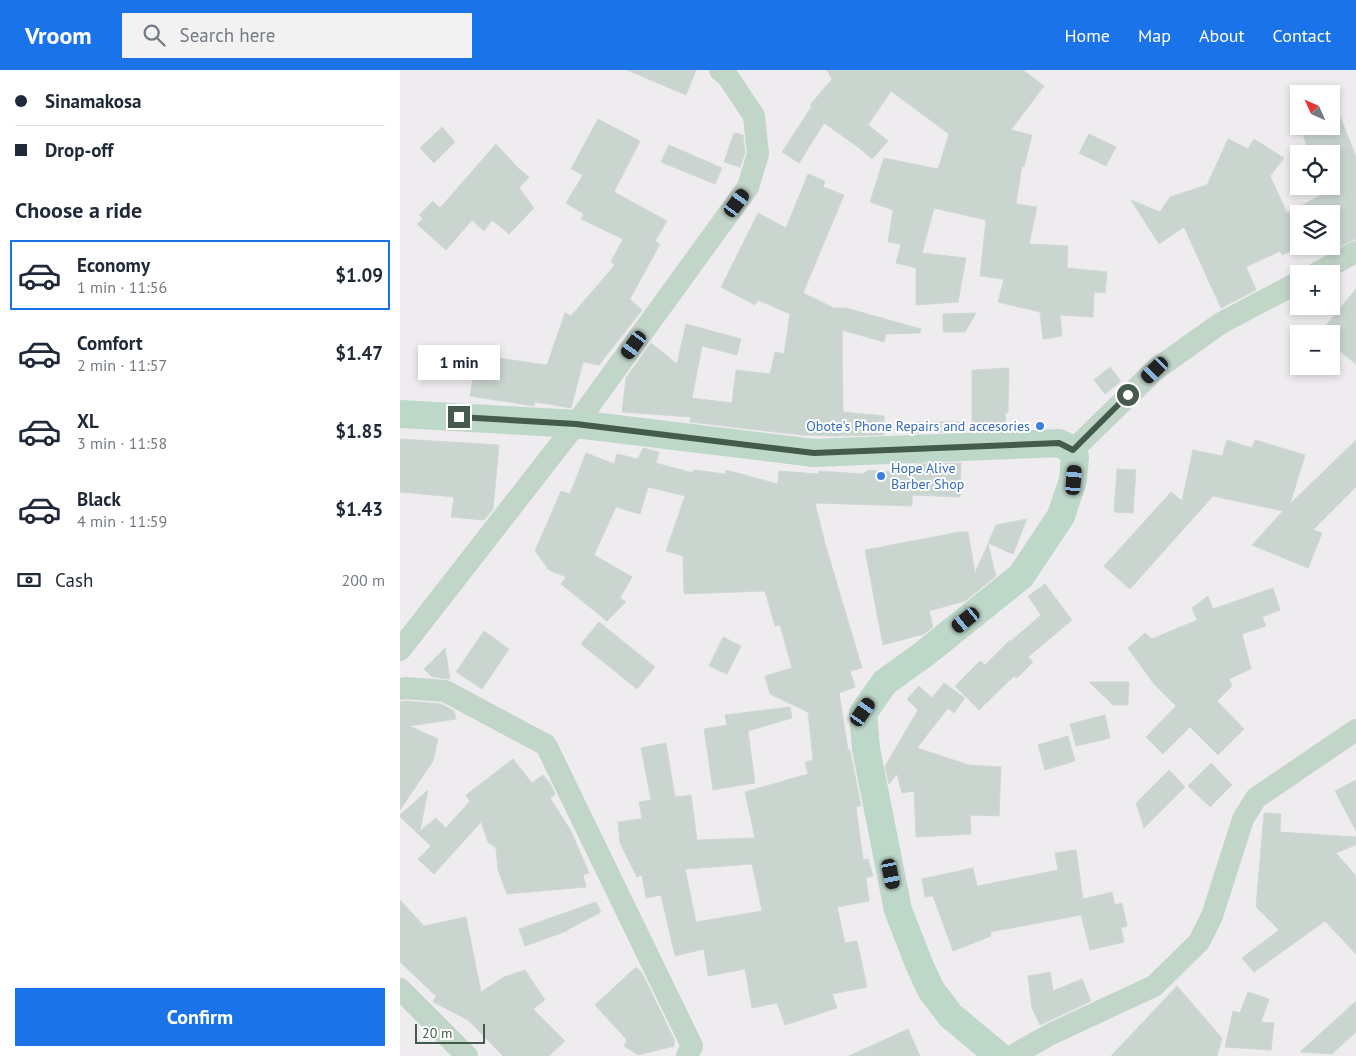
<!DOCTYPE html>
<html lang="en">
<head>
<meta charset="utf-8">
<style>
	body { margin:0; font-family:"PT Sans",sans-serif; background:#f2f2f3; color:#1f2937; height:100vh; display:flex; flex-direction:column; font-size:19px; white-space:nowrap }
	* { box-sizing:border-box; margin:0 }
	p { font-size:16px; color:#747a83 }
	.icon { flex:none; width:28px; height:28px; fill:none; stroke:currentColor; stroke-width:2; stroke-linecap:round; stroke-linejoin:round }
	.map { position:relative; flex:1; overflow:hidden }
	.drawer { display:flex; flex-direction:column; background:#fff; width:400px }
	.drawer>* { flex:none }
	.banner { display:grid; align-content:center; height:110px; padding:0 15px; background:#fff }
	.needle { width:32px; rotate:315deg }
	.fabs { position:absolute; left:890px; top:15px; display:grid; gap:10px }
	.fabs a { display:grid; place-items:center; width:50px; height:50px; border-radius:0px; background:#fff; box-shadow:0 2px 8px #0003; font-size:25px }
	.scale { position:absolute; left:15px; bottom:12px; width:70px; box-sizing:border-box; padding-left:5px; border:2px solid #445a4c; border-top:0; font-size:14px; line-height:18px; white-space:nowrap; color:#445a4c; -webkit-text-stroke:4px #fff; paint-order:stroke }
	.end { position:absolute; width:22px; height:22px; margin:-11px; border:6px solid #445a4c; background:#fff; box-shadow:0 0 0 2px #fff }
	.from { border-radius:50% }
	.bubble { position:absolute; height:35px; border-radius:0px; background:#fff; box-shadow:0 2px 8px #0003; font-size:16px; font-weight:800; line-height:35px; text-align:center }
	.car { position:absolute; width:15px; height:30px; margin:-15px -8px; border-radius:6px; box-shadow:0 0 4px 1px #0007; background:linear-gradient(#222 24%,#8ab4d8 0 40%,#222 0 76%,#8ab4d8 0 86%,#222 0) }
	.banner b { display:flex; align-items:center; gap:18px; height:48px; font-size:19px }
	.banner b+b { border-top:1px solid #e0e1e3 }
	.banner i { width:12px; height:12px; background:#1f2937 }
	ul { padding:0; list-style:none }
	li { display:flex; align-items:center; gap:15px; height:70px; margin:0 10px 8px; padding:0 5px; border:2px solid transparent; border-radius:0px }
	li div { flex:1 }
	li b { display:block; font-size:19px }
	li em { font-style:normal; font-weight:800 }
	li.on { border-color:#1a73e8 }
	li>.icon { width:45px; height:45px; stroke-width:1.5 }
	h2 { padding:0 15px; font-size:22px; line-height:60px }
	.pay { display:flex; align-items:center; gap:12px; height:55px; padding:0 15px; font-size:19px }
	.pay p { margin-inline-start:auto }
	.cta { display:flex; gap:10px; margin-top:auto; padding:10px 15px }
	.cta a { flex:1; height:58px; border-radius:0px; background:#1a73e8; color:#fff; font-size:20px; font-weight:800; line-height:58px; text-align:center }
	header { display:flex; align-items:center; gap:30px; box-sizing:border-box; height:70px; padding:0 25px; background:#1a73e8; color:#fff }
	header strong { font-size:24px }
	nav { display:flex; gap:28px; margin-inline-start:auto; font-size:18px }
	.search { width:350px; height:45px; background:#f2f2f3; display:flex; align-items:center; gap:12px; box-sizing:border-box; padding:0 18px; border-radius:0px; color:#747a83; font-size:19px }
	main { display:flex; flex:1; min-height:0 }
	.map>svg:first-child { display:block }
</style>
</head>
<body>
<header>
<strong>Vroom</strong>
<div class="search"><svg class="icon" aria-label="search" viewBox="0 0 24 24"><circle cx="10" cy="10" r="6"/><path d="M15 15l6 6"/></svg>Search here</div>
<nav><a>Home</a><a>Map</a><a>About</a><a>Contact</a></nav>
</header>
<main>
<section class="drawer">
<div class="banner">
<b><i class="from"></i>Sinamakosa</b>
<b><i></i>Drop-off</b>
</div>
<h2>Choose a ride</h2>
<ul>
<li class="on"><svg class="icon" aria-label="car" viewBox="0 0 24 24"><path d="M5 17H2v-5l4-1 3-4h7l3 4 3 1v5h-3M9 17h6M6 11h13"/><circle cx="7" cy="17" r="2"/><circle cx="17" cy="17" r="2"/></svg><div><b>Economy</b><p>1 min · 11:56</p></div><em>$1.09</em></li>
<li><svg class="icon" aria-label="car" viewBox="0 0 24 24"><path d="M5 17H2v-5l4-1 3-4h7l3 4 3 1v5h-3M9 17h6M6 11h13"/><circle cx="7" cy="17" r="2"/><circle cx="17" cy="17" r="2"/></svg><div><b>Comfort</b><p>2 min · 11:57</p></div><em>$1.47</em></li>
<li><svg class="icon" aria-label="car" viewBox="0 0 24 24"><path d="M5 17H2v-5l4-1 3-4h7l3 4 3 1v5h-3M9 17h6M6 11h13"/><circle cx="7" cy="17" r="2"/><circle cx="17" cy="17" r="2"/></svg><div><b>XL</b><p>3 min · 11:58</p></div><em>$1.85</em></li>
<li><svg class="icon" aria-label="car" viewBox="0 0 24 24"><path d="M5 17H2v-5l4-1 3-4h7l3 4 3 1v5h-3M9 17h6M6 11h13"/><circle cx="7" cy="17" r="2"/><circle cx="17" cy="17" r="2"/></svg><div><b>Black</b><p>4 min · 11:59</p></div><em>$1.43</em></li>
</ul>
<div class="pay"><svg class="icon" aria-label="cash" viewBox="0 0 24 24"><path d="M3 7h18v10H3z"/><circle cx="12" cy="12" r="2"/></svg>Cash<p>200 m</p></div>
<div class="cta"><a>Confirm</a></div>
</section>
<div class="map">
<svg width="956" height="986" viewBox="0 0 956 986">
	<rect width="100%" height="100%" fill="#efecef"/>
	<path fill="#cad5d0" stroke="#d0d8d5" fill-rule="evenodd" d="M227,0h69l-10,25z
		M427,0h196l21,16 -33,44 21,5 -8,32 -2,-1 -6,38 21,3 -8,37 39,2 -1,22 40,4 -2,21 -11,-1 -1,25 -33,-2 2,21 -19,3 -3,-27 -42,-10 6,-23 -24,-3 6,-56 -52,-12 -12,45 44,5 -8,44 -42,3v-37l-20,-5 5,-19 -13,-2 5,-32 -23,-8 14,-44 54,11 11,-35 -58,-43 -23,34 20,16 -16,18 -14,-12 -34,-24 -25,40 -17,-11 30,-46 -2,-1 22,-26z
		M932,26l24,61v82l-24,11 -1,-4v-32h-32v32h3l-20,9 -2,-4 -34,16 10,23 -35,18 -37,-81 -25,17 -28,-44 29,12 10,-15 37,-12 21,-46 20,10 6,-10 30,19 -14,18 17,37 38,-20 -2,-7h8v-32h-21l-10,-28h31z
		M198,49l42,22 -26,51 53,29 -12,20 5,3 -30,55 12,11 -43,55 -16,-3 -12,46 -36,-6 -1,4 -64,-10 7,-41 70,10 18,-52 6,3 44,-51 -4,-3 12,-23 -42,-20 3,-5 -18,-11 17,-28 -12,-6z
		M42,57l13,15 -21,21 -14,-15z
		M334,63l9,2 2,18 -5,14 -16,-5z
		M689,64l27,13 -10,19 -27,-13z
		M96,74l22,24 11,9 -10,11 15,20 -25,26 -17,-14 -8,11 -12,-11 -26,30 -29,-26 6,-5 -4,-4 14,-14 7,7z
		M269,75l53,23 -7,16 -54,-22z
		M408,104l17,7 -2,6 21,8 -41,98 31,15h12l75,21 -1,4 -34,1 -2,8 -42,-12 1,82 41,4v19l-49,1 -34,-1 -111,-13 1,-5 -69,-5 4,-34 25,-35 26,21 9,-40 55,15 -4,16 -35,-9 -10,52 40,5 4,-33 34,4 5,-22 9,2 6,-40 -32,-14 -3,5 -34,-18 37,-74 28,15z
		M956,219v75l-25,-20v-10h-12z
		M576,243l-11,19h-22v-18z
		M710,297l11,14 -16,13 -11,-14z
		M609,298l-1,45h-3l1,17 -34,1v-61z
		M517,352h45v9l-45,2z
		M0,369l99,6 -6,64 -9,11 -33,-3 3,-20 -54,-5z
		M827,370l25,8 3,-8 50,15 -15,49 66,-64v47l-43,43 9,3 -14,35 -56,-23 31,-34 -70,-15 -83,93 -26,-23 67,-74 11,9 11,-51 29,6z
		M243,378l16,4 -3,11 37,10 1,-3 31,4 1,-4 52,14 1,-13 39,3 1,-3 44,3 5,-4 47,4v-10l46,-1 -1,34 -48,-2v11l-97,-3 11,44 36,121 -12,3 5,16 -16,6 9,57h2l11,56 -5,1 7,53 5,-1 5,17 -7,2 3,23 -32,6 8,36 12,-2 10,46 -35,7 5,14 -52,17 -8,-22 -25,5 -7,-39 -37,7 -4,-27 -29,7 -14,-61 -15,3 -4,-23 -5,2 -17,-34 -2,-21 24,-3 -3,-17 12,-2 -10,-52 25,-5 9,54 16,-2 6,45 58,-2 -10,-46 63,-18 -3,-12 8,-2 -5,-48 -38,-18 -5,-18 27,-8 -12,-43 -5,1 -10,-35 -81,3 -1,-38 -17,-5 19,-55 -37,-9 -8,27 -24,-7 -22,48 38,22 -12,21 6,4 -19,19 -46,-37 5,-7 -17,-7 -14,-19 26,-60 9,3 16,-41 28,11 3,-10 21,5zM352,794l10,47 -66,11 -11,-53z
		M717,399l19,1 -3,43 -19,-1z
		M627,449l-14,35 -25,-11 8,-18z
		M560,462h8l7,41 13,-29 8,32 -31,25 -36,10 4,16 -9,7 -41,11 -18,-95z
		M645,514l27,36 -44,37 5,5 -16,16 -3,-2 -35,34 -24,-24 25,-25 5,4 25,-25 1,1 30,-26 -13,-19z
		M873,518l7,22 -18,7 4,9 -24,8 9,35 -22,10 3,7 -15,15 27,28 -26,26 -28,-28 -27,27 -17,-17 30,-31 -22,-22 -26,-36 17,-15 7,6 45,-19 -5,-12 16,-12 5,13z
		M199,552l56,45 -18,22 -56,-45z
		M84,561l25,18 -27,40 -26,-17z
		M323,567l18,9 -14,28 -18,-8z
		M45,578l5,31 -18,-2 -8,-8z
		M689,612h40l-1,23h-15z
		M544,613l21,15 -11,15 -6,-5 -31,40 52,17 32,2 -2,49 -29,-1 1,19 -55,3 -2,-46 -12,2 -5,-19 -8,10 -4,-18 33,-56 -11,-11 12,-13 13,12z
		M6,631l35,3 13,7 2,8 -47,7 29,13 -5,22 -33,49v-108z
		M390,637l2,11 -44,13 7,52 -42,7 -9,-61 23,-4 -2,-10z
		M705,645l5,23 -34,8 -6,-22z
		M668,666l7,25 -30,9 -7,-25z
		M113,689l19,24 11,-8 8,10 4,9 -5,4 21,33 18,42 -6,2 3,12 -79,7 -9,-24 -2,-22 -8,-6 -7,-20 -47,52 -16,-15 13,-13 -31,-29v-2l28,-25 -8,41 16,-13 10,10 24,-27 -4,-6z
		M811,693l21,22 -22,22 -22,-21z
		M769,700l16,17 -41,41 -8,-25z
		M956,710v51l-21,-40z
		M864,743l17,1 -1,18 76,5v8l-20,8 20,23v78l-31,-33 -71,51 -12,-14 37,-28 -23,-23z
		M676,780l7,49 29,-7 3,13 7,-2 5,23 -6,2 3,14 -34,8 -9,-35 -91,17 1,4 -38,15 -20,-55 -8,1 -3,-18 51,-11 4,18 81,-16 -3,-17z
		M0,830l24,26 42,-9 15,75 23,-15 21,-7 20,30 -12,9 32,32 -16,15h-46l-35,-36 -35,-18 3,-6 -36,-34z
		M196,832l5,10 -34,18v1l-42,15 -6,-17z
		M236,897l6,6 32,66v7l-36,9 -14,-9 3,-6 -32,-35z
		M650,902l3,19 29,-12 9,22 -51,24 -8,-17 -4,-32z
		M777,916l45,52 -5,18h-106z
		M848,922l21,7 -8,23 13,1 -3,27 -46,-3 8,-36 7,2z
		M956,931v31l-24,22 -32,-2z
		M508,959l12,27h-71z"/>
	<g fill="none" stroke-linecap="round" stroke-linejoin="round">
		<path stroke="#c1d5c8" stroke-width="22" d="M915,204l41,-22
			M673,380l82,-80 66,-47 78,-41
			M0,580l176,-226 172,-237 10,-33 -4,-38 -26,-39 -8,-7
			M0,619l5,-1 40,3 101,54 146,301 -5,10
			M0,919l67,67
			M612,986l39,-22 103,-48 45,-44 13,-26 31,-97 13,-21 100,-68"/>
		<path stroke="#bdd7c8" stroke-width="28" d="M0,344l176,10 238,29 245,-10 14,7 2,7 -2,23 -12,36 -40,60 -97,78 -39,28 -22,31 3,36 32,161 21,54 12,26 20,26 48,40"/>
	</g>
	<g fill="none" stroke-linecap="round" stroke-linejoin="round">
		<path stroke="#445a4c" stroke-width="6" d="M59,347l117,7 238,29 245,-10 14,7 55,-55"/>
	</g>
	<g fill="#3f7fe0" stroke="#fff" stroke-width="2">
		<circle cx="640" cy="356" r="5"/>
		<circle cx="481" cy="406" r="5"/>
	</g>
	<g text-anchor="middle" stroke-width="4" stroke-linejoin="round" paint-order="stroke">
		<g font-size="14" fill="#366cbe" stroke="#fff" text-anchor="end">
			<text x="630" y="361">Obote's Phone Repairs and accesories</text>
			<text x="491" y="403" text-anchor="start">Hope Alive<tspan x="491" dy="16">Barber Shop</tspan></text>
		</g>
	</g>
</svg>
<div class="fabs">
<a><svg class="needle" viewBox="-14 -14 28 28"><path d="M0-13l5 13h-10z" fill="#e53935"/><path d="M0 13l5-13h-10z" fill="#747a83"/></svg></a>
<a><svg class="icon" aria-label="locate" viewBox="0 0 24 24"><circle cx="12" cy="12" r="6"/><path d="M12 2v4M12 18v4M2 12h4M18 12h4"/></svg></a>
<a><svg class="icon" aria-label="layers" viewBox="0 0 24 24"><path d="M12 4l9 5-9 5-9-5zM3 14l9 5 9-5"/></svg></a>
<a>+</a>
<a>−</a>
</div>
<div class="scale">20 m</div>
<i class="end from" style="left:728px;top:325px"></i>
<i class="end" style="left:59px;top:347px"></i>
<div class="bubble" style="left:18px;top:275px;width:82px">1 min</div>
<i class="car" style="left:337px;top:133px;rotate:36deg"></i>
<i class="car" style="left:234px;top:275px;rotate:216deg"></i>
<i class="car" style="left:755px;top:300px;rotate:226deg"></i>
<i class="car" style="left:674px;top:410px;rotate:5deg"></i>
<i class="car" style="left:566px;top:550px;rotate:231deg"></i>
<i class="car" style="left:463px;top:642px;rotate:35deg"></i>
<i class="car" style="left:491px;top:804px;rotate:169deg"></i>
</div>
</main>
</body>
</html>
